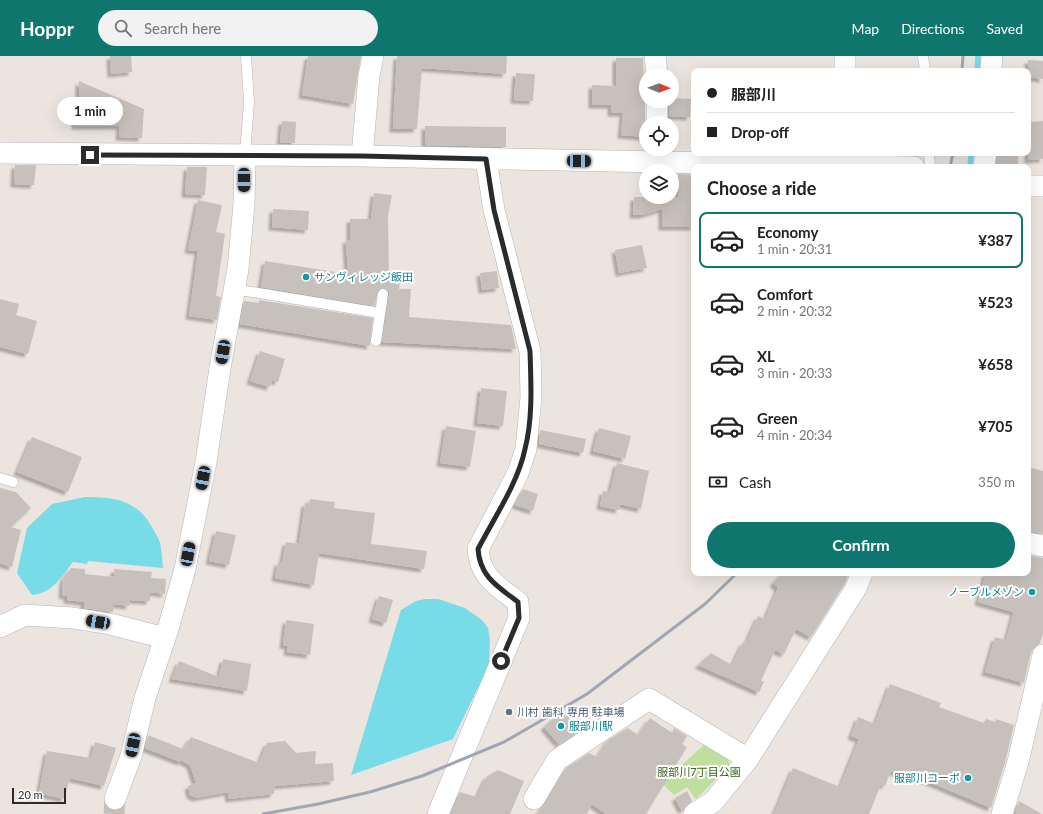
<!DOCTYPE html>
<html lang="en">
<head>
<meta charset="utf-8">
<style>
	body { margin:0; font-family:Lato,"Noto Sans JP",sans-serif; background:#f2f2f2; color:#222; height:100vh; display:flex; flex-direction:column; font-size:15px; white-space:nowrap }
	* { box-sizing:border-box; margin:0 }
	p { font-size:13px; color:#767676 }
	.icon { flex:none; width:22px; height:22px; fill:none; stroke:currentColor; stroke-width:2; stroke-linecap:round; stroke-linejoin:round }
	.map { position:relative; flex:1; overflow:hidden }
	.drawer { position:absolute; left:691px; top:108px; width:340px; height:412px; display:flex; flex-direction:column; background:#fff; border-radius:8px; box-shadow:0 4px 16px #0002 }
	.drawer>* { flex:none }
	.banner { position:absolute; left:691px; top:12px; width:340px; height:88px; border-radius:8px; box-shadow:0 4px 16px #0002; display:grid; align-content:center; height:88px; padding:0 16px; background:#fff }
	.needle { width:26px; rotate:91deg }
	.fabs { position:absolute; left:639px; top:12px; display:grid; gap:8px }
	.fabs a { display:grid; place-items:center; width:40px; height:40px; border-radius:50%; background:#fff; box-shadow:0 4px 16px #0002; font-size:20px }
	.scale { position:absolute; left:12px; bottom:10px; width:54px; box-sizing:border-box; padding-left:4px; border:2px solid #2b2b2b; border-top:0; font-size:11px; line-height:14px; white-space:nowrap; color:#2b2b2b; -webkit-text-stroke:3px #fff; paint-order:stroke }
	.end { position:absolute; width:18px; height:18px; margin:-9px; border:5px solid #2b2b2b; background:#fff; box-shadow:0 0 0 2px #fff }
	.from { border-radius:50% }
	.bubble { position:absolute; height:28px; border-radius:14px; background:#fff; box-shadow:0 4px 16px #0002; font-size:13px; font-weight:700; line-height:28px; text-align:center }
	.car { position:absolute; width:12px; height:24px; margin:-12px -6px; border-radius:5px; box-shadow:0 0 3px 1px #0007; background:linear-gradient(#222 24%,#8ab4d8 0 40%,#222 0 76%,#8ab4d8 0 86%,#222 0) }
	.banner b { display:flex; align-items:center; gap:14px; height:38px; font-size:15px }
	.banner b+b { border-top:1px solid #e0e0e0 }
	.banner i { width:10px; height:10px; background:#222 }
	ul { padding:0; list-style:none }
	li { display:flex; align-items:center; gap:12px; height:56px; margin:0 8px 6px; padding:0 8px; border:2px solid transparent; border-radius:8px }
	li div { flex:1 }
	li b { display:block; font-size:15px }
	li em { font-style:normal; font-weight:700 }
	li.current { border-color:#0f766e }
	li>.icon { width:36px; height:36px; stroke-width:1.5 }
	h2 { padding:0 16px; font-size:18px; line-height:48px }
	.pay { display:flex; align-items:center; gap:10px; height:44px; padding:0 16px; font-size:15px }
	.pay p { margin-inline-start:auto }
	.cta { display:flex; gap:8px; margin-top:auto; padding:8px 16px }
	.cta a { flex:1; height:46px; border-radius:24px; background:#0f766e; color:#fff; font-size:16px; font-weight:700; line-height:46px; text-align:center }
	header { display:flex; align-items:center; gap:24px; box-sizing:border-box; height:56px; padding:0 20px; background:#0f766e; color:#fff }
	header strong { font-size:19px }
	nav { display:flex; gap:22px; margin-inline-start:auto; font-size:14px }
	.search { width:280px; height:36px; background:#f2f2f2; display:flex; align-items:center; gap:10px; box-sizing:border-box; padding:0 14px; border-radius:22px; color:#767676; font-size:15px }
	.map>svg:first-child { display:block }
</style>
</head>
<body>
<header>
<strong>Hoppr</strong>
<div class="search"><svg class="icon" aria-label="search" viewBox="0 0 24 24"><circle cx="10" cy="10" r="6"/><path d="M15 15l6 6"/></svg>Search here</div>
<nav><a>Map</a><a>Directions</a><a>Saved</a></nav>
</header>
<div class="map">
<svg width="1043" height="758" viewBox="0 0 1043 758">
	<defs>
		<filter id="shadow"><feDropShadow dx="-3.5" dy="3.5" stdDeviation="1" flood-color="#0004"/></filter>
	</defs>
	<rect width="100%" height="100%" fill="#ece4de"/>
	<path fill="#bedf9d" d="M705,688l21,10 4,11 -34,34 -9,-12 -13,8 -12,-12z"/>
	<path fill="#77dbe8" d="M85,441c30,0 53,3 68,32 2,4 6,9 7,14 2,8 2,17 3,25l-75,-7 -1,3 -14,-2c-12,15 -20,31 -41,33l-15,-22 10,-45 25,-24z
		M425,543h13l27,9 17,12 6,8 2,12 -1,25 -36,74 -102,36 50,-165 15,-9z"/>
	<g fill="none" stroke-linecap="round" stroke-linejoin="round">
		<path stroke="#77dbe8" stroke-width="5.5" d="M977,15l1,-15
			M970,111l1,-14"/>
	</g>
	<path fill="#c7c1bd" filter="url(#shadow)" d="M110,0h21l1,16 -21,2z
		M308,0h53l-8,48 -51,-9z
		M397,0h110l-1,18 -84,-6 -5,61h-24z
		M616,2h27l3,79 -25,-2 2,-22h-12v-8h-19v-20l24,1z
		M1028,4l15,1v18l-15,-2z
		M516,17l19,1 -2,27 -19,-1z
		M79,25l65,28 -2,29 -23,-1 1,-11h-45v-23h4z
		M672,42l19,1 -1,18 -21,-1v-15h3z
		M282,65l14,1 -1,21h-15z
		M1043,65v38l-15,1v-38z
		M425,70l81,1v20l-81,-2z
		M998,97h20v14l-22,-1z
		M15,109h21l-2,20 -20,-1z
		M187,111h20l-2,28 -20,-1z
		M678,118l16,1v52h-32v-18l-19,6h-10l1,-18h44z
		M374,137l18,2 -4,21 1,64 11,1 -1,8h12l-2,28 102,8 5,24 -134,-7 7,-47v-4l-5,-3 -6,2 -3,16 -114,-19 4,-26 83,13 -2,-34h4v-21h21z
		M198,144l24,5 -6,27 9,2 -9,62 5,1 -4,23 -28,-4 9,-65 -10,-1z
		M273,153l36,2 -1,19 -36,-3z
		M642,189l5,23 -28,5 -4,-23z
		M497,215l2,17 -17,2 -2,-17z
		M0,243l19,5 -3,11 21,6 -9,33 -28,-7z
		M259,244l114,18 -3,28 -130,-22 4,-23 15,2z
		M260,295l25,8 -7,23 -6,-2 -2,7 -20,-6z
		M481,332l26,3 -4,35 -26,-3z
		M446,370l30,5 -6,36 -30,-4z
		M599,372l32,8 -6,23 -32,-8z
		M540,374l46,9 -3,14 -44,-9z
		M32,381l50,20 -14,35 -51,-20z
		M617,407l32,8 -8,38 -21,-5 -1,6 -19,-4 3,-15 7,1z
		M1028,411l15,4v63l-15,-3z
		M0,432l16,4 15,16 -20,19 10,3 -9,37 -12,-4z
		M523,433l15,5 -5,17 -18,-6z
		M310,443l25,3 -1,6 41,5 -4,31 56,7 -3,18 -105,-16 -5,32 -39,-7 3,-16 4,1 4,-21 13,2 6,-41 4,1z
		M216,475l20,4 -7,30 -20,-4z
		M1028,499l15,3v75l-3,10 -5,4 -4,5 -7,31 -39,-11 10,-35 11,3 8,-28 -36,-10 8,-29h42z
		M71,512l14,1v5l29,3v-8l38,3 -1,6 15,1 -1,15 -15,-2v9l-20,-1 -1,6 -15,-2 -1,8 -29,-4v-6l-17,-2v-4l-5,-1 1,-16z
		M782,517h67l-4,10 -34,54 -15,-8 -12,25 -9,-4 -14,31 3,1 -5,10 -61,-27 13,-12 21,12 11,-23 3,1 12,-27 7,3 13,-31 -5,-5z
		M379,540l14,4 -7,23 -14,-4z
		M286,564l28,4 -4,31 -23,-3 1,-6 -5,-1z
		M223,603l28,5 -4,27 -75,-12 7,-18 40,16z
		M890,628l51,19 -2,4 45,16 2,-4 9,3 1,-3 18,6 -8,34 -15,49 -80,-34 -1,4 -19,-7 -6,15 -4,-2 -12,30h-95l19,-46 47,19 19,-48 -8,-3 7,-19 17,7z
		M563,653l16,22 -20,13 -15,-17z
		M650,662l22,15 2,-5 13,8 -5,8 5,3 -41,67h-40l-14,-10 -5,10h-50l7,-9 22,-37 23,-15 8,4 11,-17 20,-12 10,7z
		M148,679l35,14 8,-12 68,26 8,-20 18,-2 11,12 20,-2 -1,13 18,-1 1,18 -59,5 -1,8 -45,5 -1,-7 -32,6 -6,-3 -2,-9 8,-3 -6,-18 -9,-5v2l-36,-14z
		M95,686l21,6 -12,38 -34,-8 -6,21 -25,-6 8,-42 44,7z
		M498,714l26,11 -14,33h-59l9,-22 17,5 9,-20z
		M687,735l5,10 -10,10 -7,-13z
		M1019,745l23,13h-27z"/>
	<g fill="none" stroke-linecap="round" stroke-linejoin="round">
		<path stroke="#c5bfba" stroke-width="21" stroke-dasharray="21 10" stroke-linecap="butt" d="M114,758l1,-15"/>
		<defs>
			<path id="lane" d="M923,0l2,15
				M929,97l1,14
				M245,99l4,-53 -3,-46
				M234,233l146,24
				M376,285l7,-47
				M0,422l13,4"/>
			<path id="street" d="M655,0l2,19
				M845,15v-15
				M991,15l1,-15
				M657,45v22
				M0,97l362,3 552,11
				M362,100l7,-80 4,-20
				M984,111l2,-14
				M1028,130h15
				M1028,487l15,3
				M0,571l25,-12 48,3 37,6 55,14
				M115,743l16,-43 14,-58 23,-69 17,-60 21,-107 14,-94 18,-99 6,-65 1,-49
				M534,743l23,-39 92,-61 99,60
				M438,758l81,-196 -1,-16c-21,-16 -38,-25 -40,-53l40,-76 8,-24 5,-52 -1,-46 -36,-141 -8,-51
				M694,758l19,-12 35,-43 108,-171 6,-15
				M1002,758l16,-52 25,-107"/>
		</defs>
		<use href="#lane" stroke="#b1b5be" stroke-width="11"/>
		<use href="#street" stroke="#b1b5be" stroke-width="22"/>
		<use href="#lane" stroke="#fff" stroke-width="10"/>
		<use href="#street" stroke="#fff" stroke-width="21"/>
		<path stroke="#a1a6b4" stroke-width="3" d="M962,15l1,-15
			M950,111l3,-14
			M263,758l55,-10 52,-12 52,-16 82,-34 83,-48 118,-90 32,-31"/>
	</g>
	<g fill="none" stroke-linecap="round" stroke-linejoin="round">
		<path stroke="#2b2b2b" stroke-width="5" d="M90,99l272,1 124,3 8,51 36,141c1,32 3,67 -5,98 -7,34 -31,69 -47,100 2,28 19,37 40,53l1,16 -18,43"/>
	</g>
	<g fill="#0f9aa8" stroke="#fff" stroke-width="1.5">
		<circle cx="306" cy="221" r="4"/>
		<circle cx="1032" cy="536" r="4"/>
		<circle cx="561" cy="670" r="4"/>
		<circle cx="968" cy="722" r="4"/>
	</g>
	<circle fill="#5c6f8a" stroke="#fff" stroke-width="1.5" cx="509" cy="656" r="4"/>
	<g text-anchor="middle" stroke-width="4" stroke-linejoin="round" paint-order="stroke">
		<g font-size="11" fill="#0d838f" stroke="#fff" text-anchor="start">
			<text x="314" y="225">サンヴィレッジ飯田</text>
			<text x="1024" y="540" text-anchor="end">ノーブルメゾン</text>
			<text x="569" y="674">服部川駅</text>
			<text x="960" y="726" text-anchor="end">服部川コーポ</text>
		</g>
		<g font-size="11" fill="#4e5e75" stroke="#fff" text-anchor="start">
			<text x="517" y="660">川村 歯科 専用 駐車場</text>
		</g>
		<g font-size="11" fill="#38641e" stroke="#fff">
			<text x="699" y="720">服部川7丁目公園</text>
		</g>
	</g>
</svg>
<div class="fabs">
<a><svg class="needle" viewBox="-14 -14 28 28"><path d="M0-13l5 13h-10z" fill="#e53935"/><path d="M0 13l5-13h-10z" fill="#767676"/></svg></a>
<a><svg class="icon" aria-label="locate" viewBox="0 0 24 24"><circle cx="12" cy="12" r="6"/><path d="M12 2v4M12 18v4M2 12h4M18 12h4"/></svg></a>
<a><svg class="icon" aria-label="layers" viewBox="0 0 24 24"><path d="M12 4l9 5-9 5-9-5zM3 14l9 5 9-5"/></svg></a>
</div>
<div class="scale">20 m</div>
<i class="end from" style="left:501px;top:605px"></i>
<i class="end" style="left:90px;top:99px"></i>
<div class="bubble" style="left:57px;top:41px;width:66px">1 min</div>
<i class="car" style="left:579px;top:105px;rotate:91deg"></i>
<i class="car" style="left:244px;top:124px;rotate:180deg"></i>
<i class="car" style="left:223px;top:296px;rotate:190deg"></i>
<i class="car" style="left:203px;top:422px;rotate:191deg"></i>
<i class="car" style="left:188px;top:498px;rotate:11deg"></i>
<i class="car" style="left:98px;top:566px;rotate:280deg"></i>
<i class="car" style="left:133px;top:689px;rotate:191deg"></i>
<div class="banner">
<b><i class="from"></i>服部川</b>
<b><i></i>Drop-off</b>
</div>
<section class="drawer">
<h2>Choose a ride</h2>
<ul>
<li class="current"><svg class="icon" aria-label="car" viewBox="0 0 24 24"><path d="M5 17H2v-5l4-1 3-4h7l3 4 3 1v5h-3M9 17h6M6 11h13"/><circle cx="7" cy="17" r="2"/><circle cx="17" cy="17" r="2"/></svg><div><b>Economy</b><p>1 min · 20:31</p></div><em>¥387</em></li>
<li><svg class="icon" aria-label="car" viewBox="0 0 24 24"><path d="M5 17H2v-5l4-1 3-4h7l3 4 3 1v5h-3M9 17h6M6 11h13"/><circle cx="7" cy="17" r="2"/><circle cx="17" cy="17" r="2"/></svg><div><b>Comfort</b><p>2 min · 20:32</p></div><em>¥523</em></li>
<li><svg class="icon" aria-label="car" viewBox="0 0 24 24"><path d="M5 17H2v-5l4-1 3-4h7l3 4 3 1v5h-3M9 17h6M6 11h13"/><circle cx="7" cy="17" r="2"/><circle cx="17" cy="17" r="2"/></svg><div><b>XL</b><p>3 min · 20:33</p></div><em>¥658</em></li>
<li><svg class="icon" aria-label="car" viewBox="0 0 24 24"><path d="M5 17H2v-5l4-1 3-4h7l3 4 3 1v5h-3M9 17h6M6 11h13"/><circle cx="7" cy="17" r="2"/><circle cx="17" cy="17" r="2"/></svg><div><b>Green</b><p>4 min · 20:34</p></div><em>¥705</em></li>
</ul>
<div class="pay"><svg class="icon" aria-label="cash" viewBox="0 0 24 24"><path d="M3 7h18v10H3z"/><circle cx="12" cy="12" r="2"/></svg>Cash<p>350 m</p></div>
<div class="cta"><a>Confirm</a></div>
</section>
</div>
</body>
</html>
